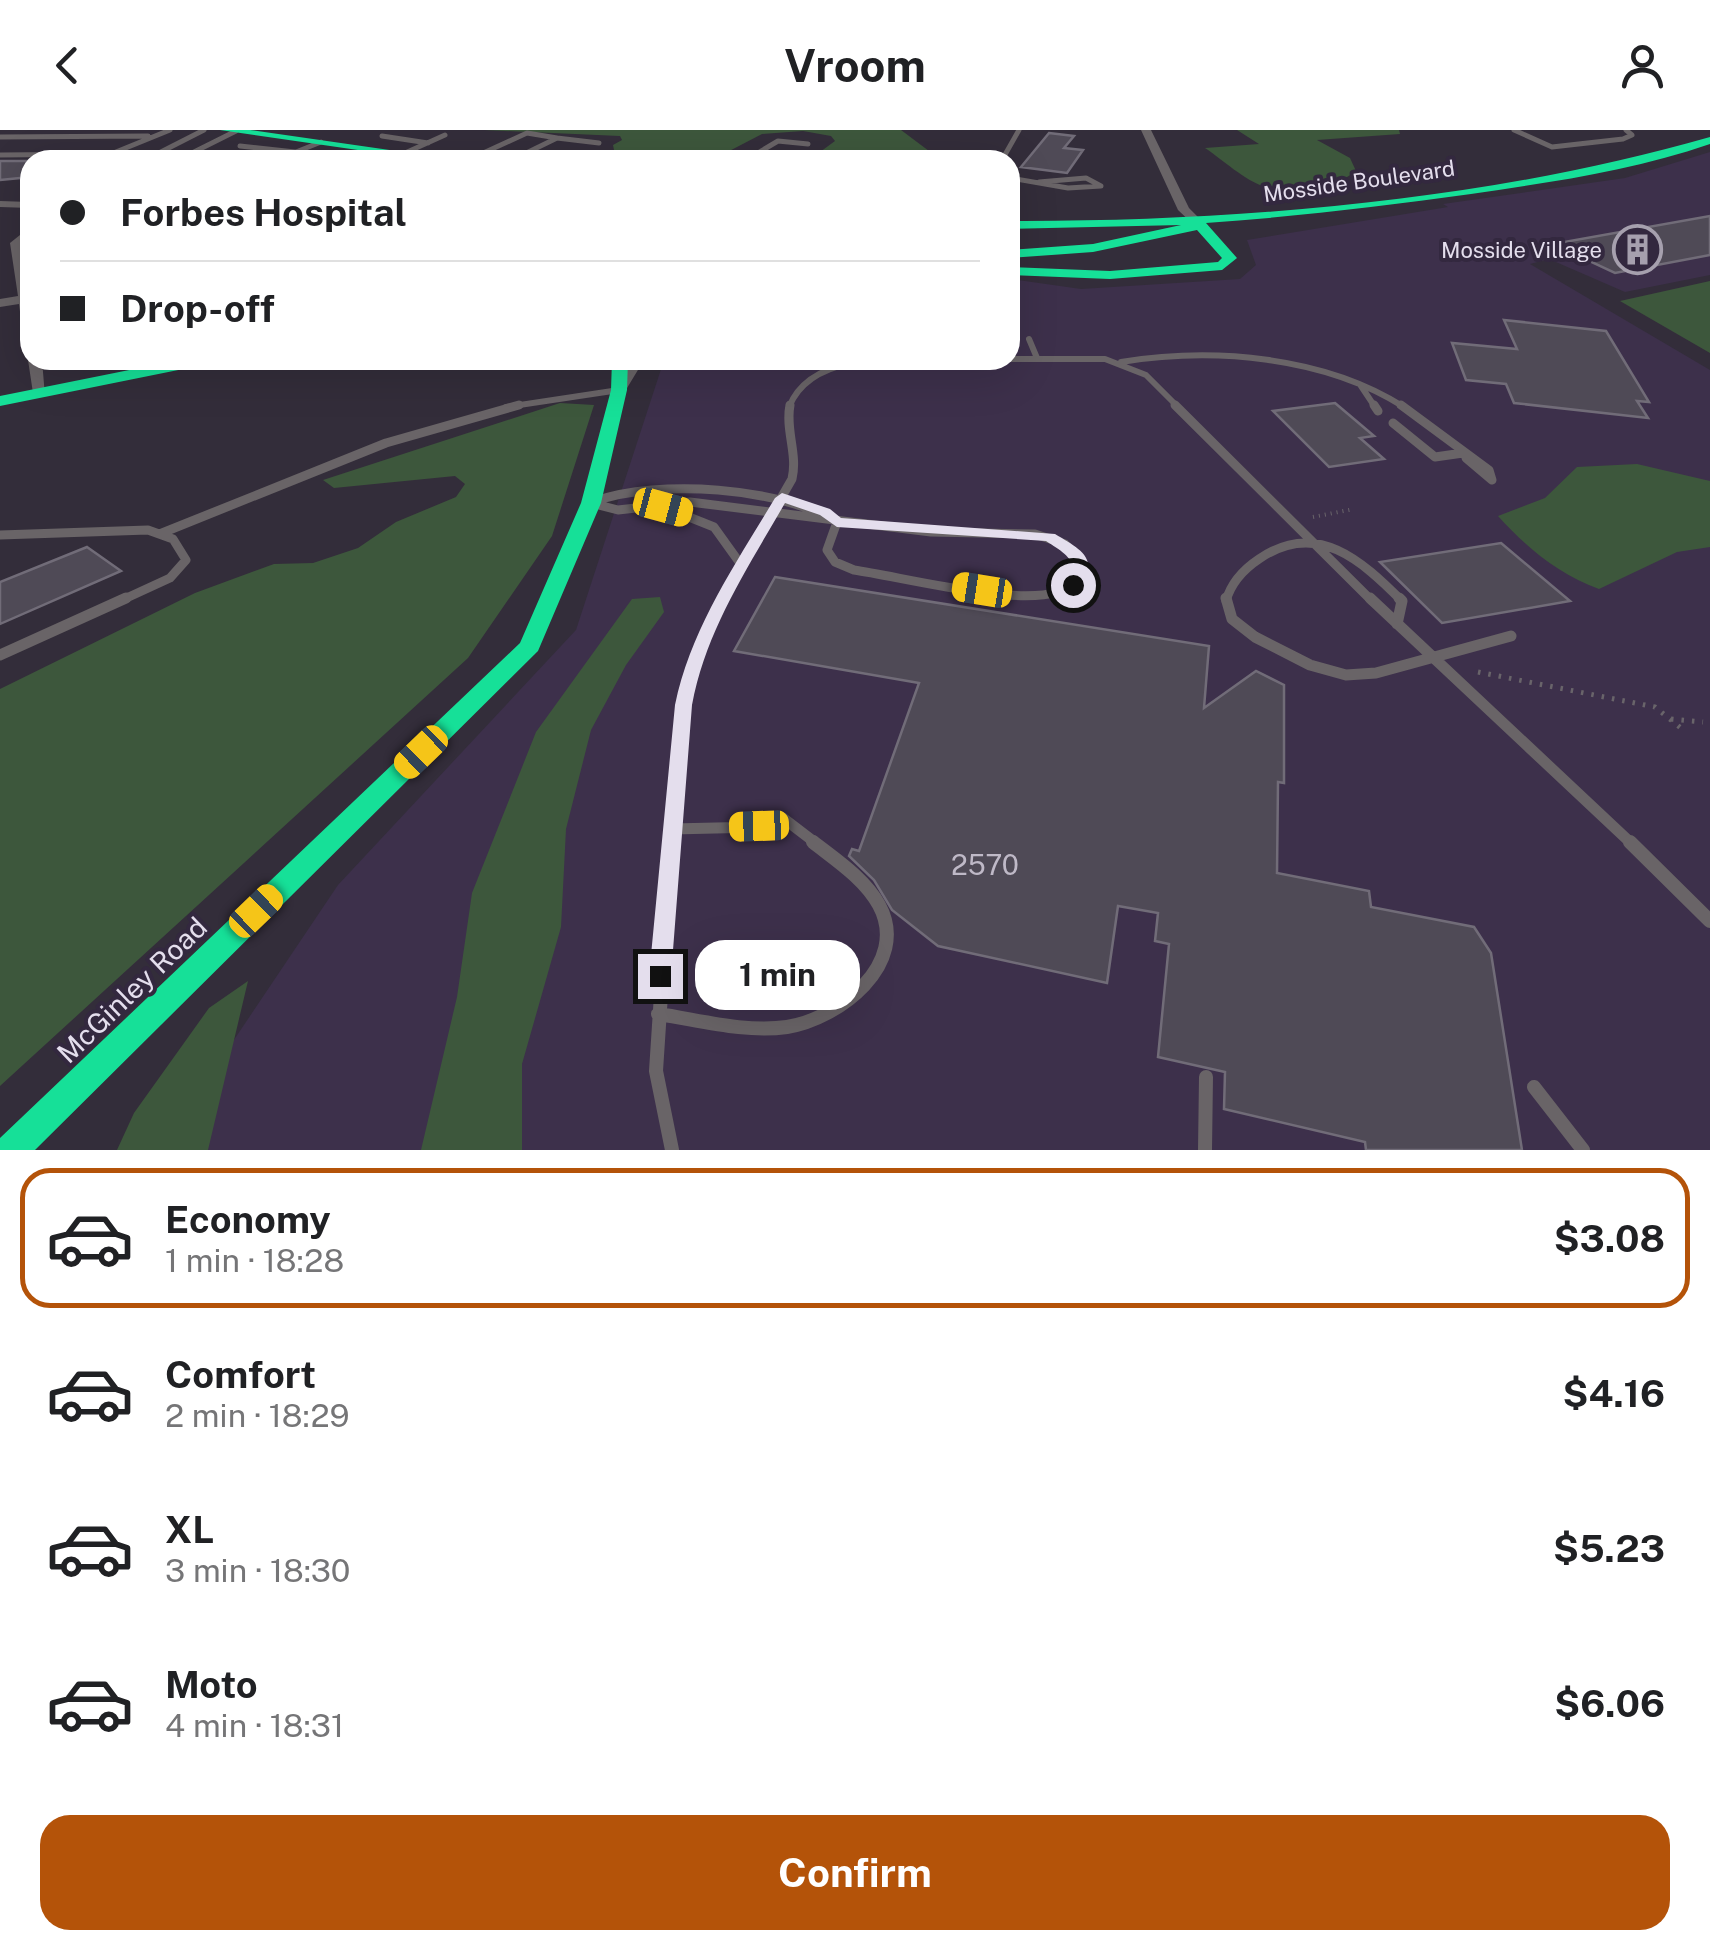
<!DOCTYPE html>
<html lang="en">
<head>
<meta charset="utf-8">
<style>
	body { margin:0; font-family:"Public Sans",sans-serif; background:#f6f6f6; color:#202124; height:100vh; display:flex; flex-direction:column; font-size:38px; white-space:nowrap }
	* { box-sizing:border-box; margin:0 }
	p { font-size:32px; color:#757577 }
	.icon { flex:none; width:55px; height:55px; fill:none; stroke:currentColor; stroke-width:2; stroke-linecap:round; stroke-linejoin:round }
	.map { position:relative; height:1020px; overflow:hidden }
	.panel { display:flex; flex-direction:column; background:#fff; flex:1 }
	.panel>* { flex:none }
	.hud { position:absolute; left:20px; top:20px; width:1000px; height:220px; border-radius:30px; box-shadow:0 10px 40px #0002; display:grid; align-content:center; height:220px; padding:0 40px; background:#fff }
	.end { position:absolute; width:45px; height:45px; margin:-22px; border:12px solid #e4deed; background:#111; box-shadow:0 0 0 5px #111 }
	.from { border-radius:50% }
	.bubble { position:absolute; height:70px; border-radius:30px; background:#fff; box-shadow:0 10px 40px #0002; font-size:32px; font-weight:700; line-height:70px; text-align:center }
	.car { position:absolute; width:30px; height:60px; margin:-30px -15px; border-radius:12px; box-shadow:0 0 8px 2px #0007; background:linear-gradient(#f5c518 24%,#345 0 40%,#f5c518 0 76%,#345 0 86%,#f5c518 0) }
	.hud b { display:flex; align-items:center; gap:35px; height:95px; font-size:38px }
	.hud b+b { border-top:2px solid #e0e0e0 }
	.hud i { width:25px; height:25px; background:#202124 }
	ul { padding:18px 0 0; list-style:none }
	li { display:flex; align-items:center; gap:30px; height:140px; margin:0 20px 15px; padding:0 20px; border:5px solid transparent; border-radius:30px }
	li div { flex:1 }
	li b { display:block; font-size:38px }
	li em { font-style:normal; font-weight:700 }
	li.on { border-color:#b45309 }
	li>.icon { width:90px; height:90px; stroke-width:1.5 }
	.primary-button { display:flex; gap:20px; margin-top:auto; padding:20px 40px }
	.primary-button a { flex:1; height:115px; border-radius:30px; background:#b45309; color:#fff; font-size:40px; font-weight:700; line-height:115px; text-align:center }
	header { display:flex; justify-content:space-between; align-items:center; height:130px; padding:0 40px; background:#fff; font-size:45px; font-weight:700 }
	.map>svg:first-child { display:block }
</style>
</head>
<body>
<header><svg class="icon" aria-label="back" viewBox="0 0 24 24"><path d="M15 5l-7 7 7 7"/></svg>Vroom<svg class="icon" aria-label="person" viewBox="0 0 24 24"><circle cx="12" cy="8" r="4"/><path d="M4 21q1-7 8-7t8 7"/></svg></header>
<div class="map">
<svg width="1710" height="1020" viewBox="0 0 1710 1020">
	<rect width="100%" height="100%" fill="#332d3a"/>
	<path fill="#3d304b" d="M1710,22v123l-85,17 -76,-33 -19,5 180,106v780h-1550l178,-265 238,-255 88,-270h346v-81l71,10 159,-10 16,-14 -9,-25 201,-33 -5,-3 182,-26z"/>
	<path fill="#3d573c" d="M484,0h417l40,30h-132l26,-19 -4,-5 -28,-5 -41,3 -50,26h-78l-6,-7 -14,-3 -1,-5 9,-5 -2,-4z
		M1237,0h162l1,4 -83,6 33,18 6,13c-17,15 -69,23 -91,16 -21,-7 -42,-27 -60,-39l54,-4z
		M1710,151v72l-90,-52z
		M560,273l34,2 -42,131 -84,122 -468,428v-397l195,-96 79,-29 39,-1 45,-15 38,-26 60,-25 9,-13 -10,-8 -121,12 -11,-8z
		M1637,334l73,17v66l-33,5 -78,37c-41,-15 -72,-41 -101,-73l47,-18 32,-31z
		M660,467l4,15 -38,53 -35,65 -25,99 -5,98 -39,137v86h-101l36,-153 15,-104 64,-161 96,-133z
		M248,851l-40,169h-91l17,-37 75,-105z"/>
	<path fill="#4f4a56" stroke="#716c78" stroke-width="2.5" d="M1049,3l25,3 -10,12 19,2 -16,23 -46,-6z
		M0,31h30v16l-30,3z
		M1710,86v39l-95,18 -62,-29z
		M1504,190l102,11 43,71 -12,-1 11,17 -134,-15 -8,-19 -40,-4 -14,-37 65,6z
		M1335,273l39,33 -14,2 24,21 -55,8 -56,-56z
		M1501,413l69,58 -128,22 -62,-61z
		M87,417l34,24 -121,53v-42z
		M775,447l434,69 -5,62 52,-37 28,14v98l-6,-1 -1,91 92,18 2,16 103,20 17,26 31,197h-156l-1,-8 -141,-33 1,-37 -67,-15 11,-113 -14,-3 3,-28 -40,-7 -11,77 -169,-37 -46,-36 -18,-30 -25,-24 3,-7 7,2 60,-168 -185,-32z"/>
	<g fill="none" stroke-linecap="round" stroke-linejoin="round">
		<path stroke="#69646a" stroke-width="4" stroke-dasharray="1 5" stroke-linecap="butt" d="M1313,387l41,-8"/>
		<path stroke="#69646a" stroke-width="5" stroke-dasharray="2.5 8" stroke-linecap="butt" d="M1478,542l177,35 27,22
			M1671,589l32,3"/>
		<path stroke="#696467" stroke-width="5" d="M204,0l-55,28h33l54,-27
			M1514,0l38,17 71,-8 9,-4 -6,-5
			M382,6l46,7
			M0,7l148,-1
			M557,8l42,5
			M240,16l55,6
			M405,23l40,-18
			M0,25l111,-1 59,-24
			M276,30l45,-18
			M468,30l59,-27 30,5 -45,22
			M598,30l10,-3
			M746,30l32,-19 30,3
			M1002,30l17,-30
			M1010,48l58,10 33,-2 -15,-8 -47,4"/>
		<path stroke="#696467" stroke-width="6" d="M1029,209l8,19
			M1010,229h95l41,16 32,32
			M1121,232c92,-15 203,-6 283,45
			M1361,256l14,21
			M506,277l113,-17
			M789,277c24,-60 119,-47 170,-47"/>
		<path stroke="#696467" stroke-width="9" d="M1175,275l197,196
			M1374,275l4,6
			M1401,275l88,65 3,10
			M1393,293l42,34 28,-4
			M1466,328l26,22
			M596,371c62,-22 184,-14 240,21
			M591,373l27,7 72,-8 241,30 104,2 30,10 17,21c-2,11 -14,24 -25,27 -43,14 -155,-15 -203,-22l-19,-8 -8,-12 10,-28
			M669,379l45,18 28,39
			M162,403l224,-90 133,-38
			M0,405l148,-5 25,9 13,21 -16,18 -50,23
			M722,471l70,-122c6,-25 -7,-49 -2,-74
			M1226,471c5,-18 18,-32 33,-42 58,-40 103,2 143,42"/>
		<path stroke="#696467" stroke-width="11" d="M1226,468l6,21 23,18 55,28 36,10 30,-2 135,-37
			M1370,468l262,246
			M1397,494l5,-23 -3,-3
			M0,525l126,-57
			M672,699l87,-2 24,-9 34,26
			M671,714c8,-95 7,-159 52,-246"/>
		<path stroke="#696467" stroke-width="14" d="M671,712l-15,229 16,79
			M1630,712l80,79
			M658,884c41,6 87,19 129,13 51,-8 124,-63 92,-122 -14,-26 -43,-45 -66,-63
			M1534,957l49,63
			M1205,1020l1,-73"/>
		<path fill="#696467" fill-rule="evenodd" d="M1141,0h10l38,78 15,15v4h-8l-18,-17z
			M0,71l30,1v6l-30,-1z
			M30,97v9l-8,8 8,49v46l-7,-4 -4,-31 -19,3v-8l18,-3 -8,-53z
			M30,227v3h12l3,36 -5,1 -7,-4 -5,-33z
			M630,230h14l-20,33h-10l-2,-3z"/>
		<path fill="#16e098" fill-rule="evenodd" d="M220,0h30l209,30h-32z
			M1710,7v7c-78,27 -158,38 -239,50 -88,12 -176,23 -265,29l31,35 -15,12 -112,9 -100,-4v-8l100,4 108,-9 4,-4 -25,-28 -104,22 -83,6v-8l83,-6 88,-19 -171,4v-8c227,1 482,-21 700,-84z
			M179,230h32l-8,5 -203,41v-10z
			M612,230h16l-1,30 -26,113 -63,148 -503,499h-35v-12l520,-495 61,-140 30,-113z"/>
	</g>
	<path fill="#e4deed" d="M782,363l48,16 11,9 214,16c25,15 47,25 23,55h-11l-2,-4c17,-23 1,-31 -19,-44l-209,-14 -17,-12 -35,-12c-38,66 -79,127 -93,202l-21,271 -11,9 -11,-9 26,-271c16,-77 60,-140 100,-207z"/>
	<defs>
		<symbol id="building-ring" viewBox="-11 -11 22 22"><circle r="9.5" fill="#33283f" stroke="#a6a0ae" stroke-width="1.5"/><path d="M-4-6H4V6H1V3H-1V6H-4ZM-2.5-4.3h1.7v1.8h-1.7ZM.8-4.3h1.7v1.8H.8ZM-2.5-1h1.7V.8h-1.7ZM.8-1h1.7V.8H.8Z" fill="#a6a0ae"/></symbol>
	</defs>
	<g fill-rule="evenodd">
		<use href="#building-ring" x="1610" y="92" width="55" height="55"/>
	</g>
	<g text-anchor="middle" stroke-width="8" stroke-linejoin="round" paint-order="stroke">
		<g font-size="22" fill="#e4deed" stroke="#33283f">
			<text transform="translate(1359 51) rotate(-8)" y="8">Mosside Boulevard</text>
		</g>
		<g font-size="22" fill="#e4deed" stroke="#33283f" text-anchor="end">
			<text x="1602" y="128">Mosside Village</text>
		</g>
		<g font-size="28" fill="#bfb9c7">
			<text x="985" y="745">2570</text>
		</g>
		<g font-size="28" fill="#e4deed" stroke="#33283f">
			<text transform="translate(132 860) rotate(-44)" y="10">McGinley Road</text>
		</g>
	</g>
</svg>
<i class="end from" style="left:1073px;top:455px"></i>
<i class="end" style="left:660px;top:846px"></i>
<div class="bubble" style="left:695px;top:810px;width:165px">1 min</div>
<i class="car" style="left:663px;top:377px;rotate:105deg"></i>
<i class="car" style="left:982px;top:460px;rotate:279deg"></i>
<i class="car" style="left:421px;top:622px;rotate:226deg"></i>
<i class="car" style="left:759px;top:696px;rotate:268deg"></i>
<i class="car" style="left:256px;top:781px;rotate:46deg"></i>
<div class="hud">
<b><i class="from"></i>Forbes Hospital</b>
<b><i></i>Drop-off</b>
</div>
</div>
<section class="panel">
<ul>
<li class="on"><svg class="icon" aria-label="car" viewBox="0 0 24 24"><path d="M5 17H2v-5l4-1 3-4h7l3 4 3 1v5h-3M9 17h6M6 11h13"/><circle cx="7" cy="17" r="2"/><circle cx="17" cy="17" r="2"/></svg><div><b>Economy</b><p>1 min · 18:28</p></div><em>$3.08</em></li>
<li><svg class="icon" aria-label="car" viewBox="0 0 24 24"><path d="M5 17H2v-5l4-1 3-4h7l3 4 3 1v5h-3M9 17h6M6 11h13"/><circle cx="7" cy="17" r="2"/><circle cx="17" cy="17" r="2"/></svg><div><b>Comfort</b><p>2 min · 18:29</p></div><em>$4.16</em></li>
<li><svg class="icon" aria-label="car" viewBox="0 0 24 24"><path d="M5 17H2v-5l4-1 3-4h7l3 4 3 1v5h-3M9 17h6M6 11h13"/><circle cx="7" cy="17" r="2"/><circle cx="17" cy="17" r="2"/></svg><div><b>XL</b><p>3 min · 18:30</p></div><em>$5.23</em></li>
<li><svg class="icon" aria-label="car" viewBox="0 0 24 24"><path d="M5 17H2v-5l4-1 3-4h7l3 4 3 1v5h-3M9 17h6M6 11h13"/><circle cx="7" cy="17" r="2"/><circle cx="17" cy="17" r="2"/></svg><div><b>Moto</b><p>4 min · 18:31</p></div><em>$6.06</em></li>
</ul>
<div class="primary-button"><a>Confirm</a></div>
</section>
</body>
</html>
